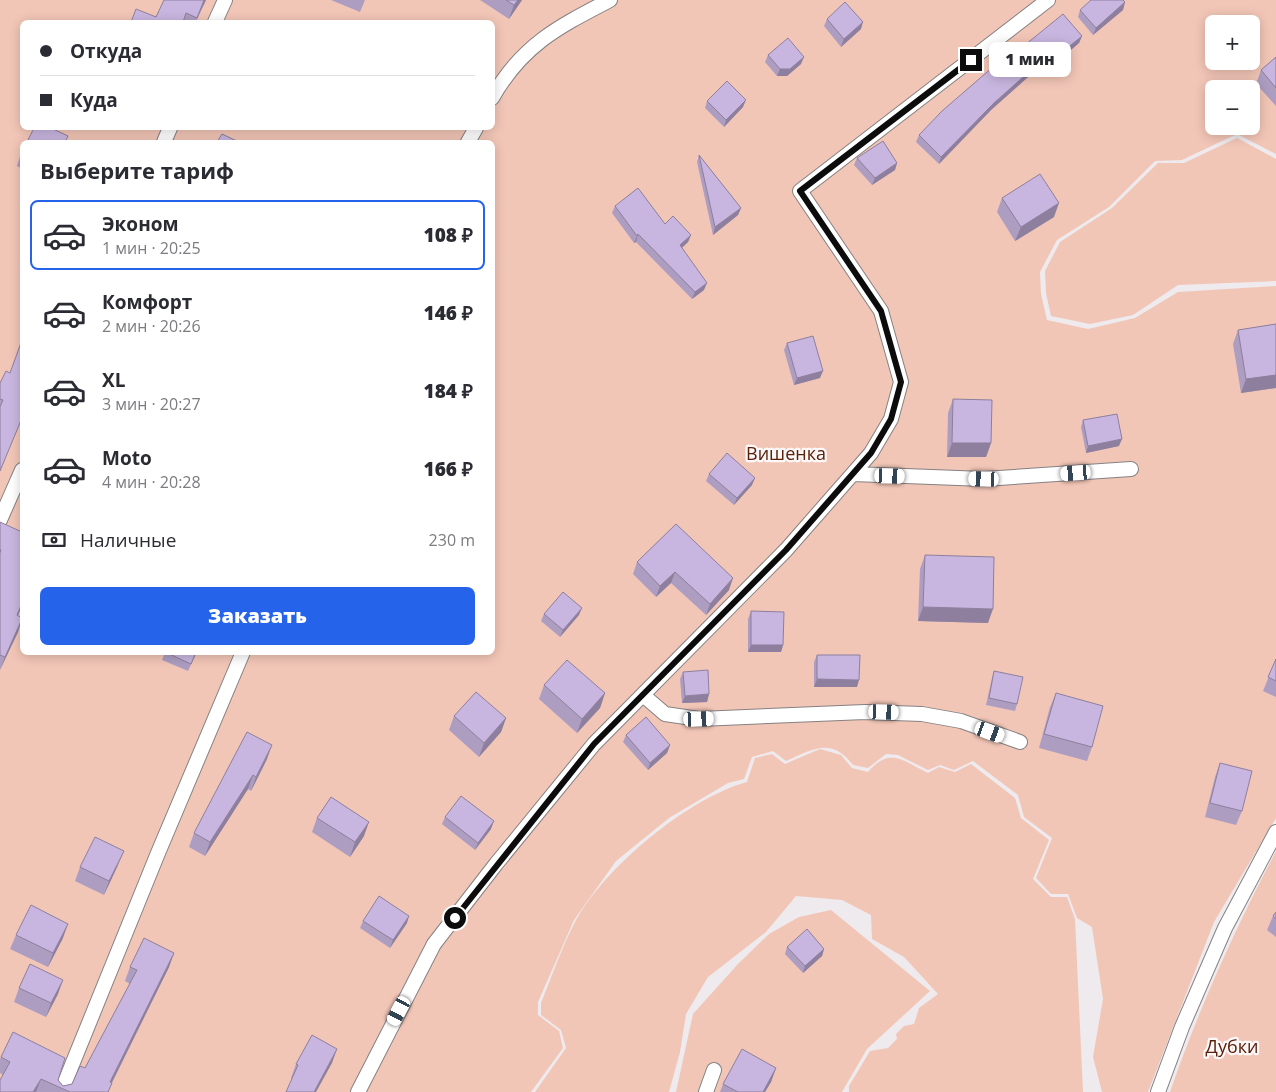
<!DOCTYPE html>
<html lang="ru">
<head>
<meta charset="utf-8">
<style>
	body { margin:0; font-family:"Open Sans",sans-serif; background:#f7f7f7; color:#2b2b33; height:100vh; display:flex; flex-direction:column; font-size:19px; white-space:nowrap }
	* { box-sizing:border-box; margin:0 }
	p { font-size:16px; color:#7c7c81 }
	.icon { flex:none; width:28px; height:28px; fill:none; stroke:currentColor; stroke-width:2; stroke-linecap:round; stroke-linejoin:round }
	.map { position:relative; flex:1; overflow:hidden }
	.side { position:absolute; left:20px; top:140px; width:475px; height:515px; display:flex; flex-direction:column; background:#fff; border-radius:8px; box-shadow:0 2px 12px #0003 }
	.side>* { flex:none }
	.hud { position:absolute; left:20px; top:20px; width:475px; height:110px; border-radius:8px; box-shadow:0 2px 12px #0003; display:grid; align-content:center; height:110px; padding:0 20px; background:#fff }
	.buttons { position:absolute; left:1205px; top:15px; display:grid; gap:10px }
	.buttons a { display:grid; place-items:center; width:55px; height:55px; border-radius:8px; background:#fff; box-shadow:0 2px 12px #0003; font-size:25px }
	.end { position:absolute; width:22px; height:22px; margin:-11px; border:6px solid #0d0c0d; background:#fff; box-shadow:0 0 0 2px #fff }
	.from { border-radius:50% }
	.bubble { position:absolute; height:35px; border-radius:8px; background:#fff; box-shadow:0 2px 12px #0003; font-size:16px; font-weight:800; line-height:35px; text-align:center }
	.car { position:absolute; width:15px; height:30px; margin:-15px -8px; border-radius:6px; box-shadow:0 0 4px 1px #0007; background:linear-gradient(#fff 24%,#345 0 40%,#fff 0 76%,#345 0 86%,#fff 0) }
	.hud b { display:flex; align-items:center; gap:18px; height:48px; font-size:19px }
	.hud b+b { border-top:1px solid #e1e1e2 }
	.hud i { width:12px; height:12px; background:#2b2b33 }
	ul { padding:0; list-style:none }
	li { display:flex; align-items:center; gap:15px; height:70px; margin:0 10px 8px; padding:0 10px; border:2px solid transparent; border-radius:8px }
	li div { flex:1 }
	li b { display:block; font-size:19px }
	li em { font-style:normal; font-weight:800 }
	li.current { border-color:#2563eb }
	li>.icon { width:45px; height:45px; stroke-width:1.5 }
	h2 { padding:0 20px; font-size:22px; line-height:60px }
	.pay { display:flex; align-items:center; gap:12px; height:55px; padding:0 20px; font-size:19px }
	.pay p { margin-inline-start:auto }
	.action { display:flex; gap:10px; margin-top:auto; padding:10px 20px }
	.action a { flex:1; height:58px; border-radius:8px; background:#2563eb; color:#fff; font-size:20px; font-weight:800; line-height:58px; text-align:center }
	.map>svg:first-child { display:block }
</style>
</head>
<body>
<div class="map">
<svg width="1276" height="1092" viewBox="0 0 1276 1092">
	<rect width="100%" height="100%" fill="#eeeaed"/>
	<path fill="#f2c6b7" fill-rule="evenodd" d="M0,0h1276v154l-39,-20 -55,26 -27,1 -46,46 -52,33 -17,32 1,22 6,26 41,9 47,-11 43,-26 98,-6v532l-62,104 -66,170h-46l-9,-35 10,-58 -11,-72 -15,-9 -9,-24h-17l-15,-16 16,-40 -28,-21 -6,-22 -45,-34 -19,9 -14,-5 -12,5 -30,-15 -12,-1 -18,14 -15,-3c-22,-28 -39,-16 -67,-4l-13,-10 -21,6 -8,22 -16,4 -59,35 -53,43 -42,59 -36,82v13l21,16 4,17 -32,44h-531zM22,22h470v106h-470zM1214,24h37v37h-37zM1214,89h37v37h-37zM22,142h470v510h-470z
		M1237,138l39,21v122l-98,4 -45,30 -43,9 -39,-8 -5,-23 -1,-22 15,-29 52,-34 46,-45h26z
		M820,749l21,6 11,13 16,4c22,-26 35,-11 60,1l11,-6 16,5 16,-8 44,34 6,20 28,22 -16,39 18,18h16l8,22 8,173h-234v-6l21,-35 18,-3 9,-9 -1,-5 8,-8 10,-2 5,-16 19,-14 -34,-37 -32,-18 -1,-24 -29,-15 -46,-4 -30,36 -58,45 -22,37 -6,38 -11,40h-134l31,-44 -5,-18 -20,-15v-12c11,-27 21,-56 34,-81 29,-54 113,-124 172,-140l8,-24 17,-4 13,10z
		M1276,851v241h-106c29,-84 65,-163 106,-241z
		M831,910l99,81 -63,58 -25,43h-166l17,-78 45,-50 31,-30 30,-17z"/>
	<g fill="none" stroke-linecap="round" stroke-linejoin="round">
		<defs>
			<path id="lane" d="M215,22l10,-22
				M492,98c30,-53 66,-71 118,-98
				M164,142l6,-14
				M468,142l8,-14
				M853,474l131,5 147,-10
				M0,520l22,-50
				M643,695l22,19 34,5 166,-7 57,2 39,7 59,21
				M61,1092l97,-239 85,-201
				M358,1092l76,-148 62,-80 98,-120 192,-194 85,-97 20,-34 10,-37 -20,-71 -81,-120 248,-191
				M706,1092l8,-22
				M1158,1092l24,-65 43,-99 51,-96"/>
		</defs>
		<use href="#lane" stroke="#858183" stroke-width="16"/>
		<use href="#lane" stroke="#fff" stroke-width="14"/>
	</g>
	<path fill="#ad9dc1" d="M164,0h42l-10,22h-65l25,-5z
		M331,0h34l-5,12z
		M480,0h42l-13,19z
		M1125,2l-2,8 -30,25 -15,-18 2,-7z
		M827,19l34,10 -20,18 -17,-21z
		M1082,36l-3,7 -27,23 -5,-6 -56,50 -52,54 -23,-22 3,-7 84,-72z
		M768,55l33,9 -14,12h-10l-12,-14z
		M1276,57v49l-20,-22 5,-14z
		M707,101l36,6 -19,20 -19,-19z
		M22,150v19l-5,-3z
		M699,155l42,53 -3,7 -25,20 -16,-73z
		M857,158l40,5 -2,7 -23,15 -18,-20z
		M1002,198l52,19 -39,24 -18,-29z
		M615,206l76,29 -3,7 -6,6 22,42 -12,9 -56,-57 -2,1 -22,-30z
		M1276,324v64l-35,5 -8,-49 5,-14z
		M787,343l33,35 -26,7 -10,-35z
		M6,371l-6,101v-89z
		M953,399l38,44 -5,14h-39l1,-44z
		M1083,420l36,26 -33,7 -5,-26z
		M709,474l43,11 -18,20 -28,-24z
		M0,522l22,84 -4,10 4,3 -4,13 -18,38z
		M676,524l53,66 -23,25 -35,-32 -15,14 -23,-23 4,-12z
		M925,555l63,68 -70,-2 2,-52z
		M751,611l32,34 -2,7h-33v-33z
		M544,614l35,1 -19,22 -19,-16z
		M165,652h32l-9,19 -26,-11z
		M817,655l40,32h-43v-25z
		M1276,659v38l-13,-6z
		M994,671l23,33 -2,7 -29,-6 6,-27z
		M683,672l26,22 -2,8 -25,1 -2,-24z
		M544,685l61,8 -5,15 -23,25 -38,-34z
		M1056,693l36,54 -5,14 -48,-13 11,-41z
		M454,716l52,2 -5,14 -22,25 -30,-27z
		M626,735l44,10 -3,8 -19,17 -25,-28z
		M267,759l-16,32 -3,-2 -43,67 -16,-9 5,-14z
		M1220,763l22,48 -6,14 -31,-8 10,-40z
		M445,817l46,12 -16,21 -33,-26z
		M317,818l47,18 -14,21 -38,-25z
		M118,865l-14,30 -29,-14 5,-14z
		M1276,912v25l-9,-7 6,-14z
		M363,921l44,2 -17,25 -30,-20z
		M16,935l47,3 -15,29 -38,-18z
		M787,947l37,2 -2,7 -19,17 -18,-19z
		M174,953l-5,14 -57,116 -4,9h-108l3,-17 -3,-2v-14l1,-2 57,23 5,6 9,-2 13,-16 45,-84 -5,-3 5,-14z
		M19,988l39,6 -12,23 -32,-15z
		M332,1063l-40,16 -1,-1 5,-14z
		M776,1068l-5,14 -6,10h-45l3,-8z"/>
	<path fill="#8d7f9d" d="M204,0h2l-11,22 2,-4z
		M518,0h4l-13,19 5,-14z
		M1125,2l-2,8 -30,25 3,-7z
		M863,22l-2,7 -20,18 3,-8z
		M1082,36l-3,7 -27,23 2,-7z
		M1050,53l-3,7 -56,50 -52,54 2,-7 53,-54z
		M804,57l-3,7 -14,12h-10l3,-7z
		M746,100l-3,7 -19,20 2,-7z
		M897,163l-2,7 -23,15 3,-7z
		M1059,203l-5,14 -39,24 6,-14z
		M741,208l-3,7 -25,20 2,-8z
		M638,234l-2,8 -2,1 3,-7z
		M691,235l-3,7 -11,10 3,-7z
		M707,283l-3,7 -12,9 3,-7z
		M823,371l-3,7 -26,7 3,-7z
		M1276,375v13l-35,5 5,-14z
		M1122,439l-3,7 -33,7 2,-7z
		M952,443h39l-5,14h-39z
		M755,478l-3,7 -18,20 3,-7z
		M675,572l-4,11 -15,14 4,-11z
		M733,578l-4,12 -23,25 4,-11z
		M22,603v3l-11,24 6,-15z
		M923,607l70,2 -5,14 -70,-2z
		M582,608l-3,7 -19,22 3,-7z
		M22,619l-4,13 -18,38 5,-13z
		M751,645h32l-2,7h-33z
		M817,679l42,1 -2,7h-43z
		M605,693l-5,15 -23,25 5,-14z
		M709,694l-2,8 -25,1 3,-7z
		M506,718l-5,14 -22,25 5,-14z
		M272,745l-5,14 -16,32 5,-14z
		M670,745l-3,8 -19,17 2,-7z
		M253,775l-5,14 -43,67 5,-14z
		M494,821l-3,8 -16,21 3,-7z
		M369,822l-5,14 -14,21 5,-15z
		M124,851l-6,14 -14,30 5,-14z
		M409,916l-2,7 -17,25 3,-8z
		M68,924l-5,14 -15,29 5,-14z
		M824,949l-2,7 -19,17 2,-7z
		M174,953l-5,14 -62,125 3,-10z
		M63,980l-5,14 -12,23 5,-14z
		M337,1049l-5,14 -16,29h-2z
		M776,1068l-5,14 -6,10h-2z
		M41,1079l-5,13h-3z"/>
	<path fill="#c9b6e0" stroke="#8d7f9d" d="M164,0h40l-7,18 -11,-5 -3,9h-52l5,-13 20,8z
		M506,0h12l-4,5z
		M1091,0h32l2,2 -29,26 -16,-18z
		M845,2l18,20 -19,17 -17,-20z
		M1063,14l19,22 -28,23 -4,-6 -56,50 -53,54 -22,-22 23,-24 59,-51 2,3z
		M788,38l16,19 -14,12h-10l-12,-14z
		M1276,57v31l-15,-18z
		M727,81l19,19 -20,20 -19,-19z
		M34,128h17l17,8 -3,6h-38z
		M222,134l17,8h-22z
		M883,141l14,22 -22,15 -18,-20z
		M699,155l42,53 -26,19z
		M1040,174l19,29 -38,24 -19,-29z
		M638,188l27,36 8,-8 18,19 -11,10 27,38 -12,9 -57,-58 -1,2 -22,-30z
		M1276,324v51l-30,4 -8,-49z
		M813,336l10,35 -26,7 -10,-35z
		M22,340v78l-22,53v-64l3,-7 -3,-1v-16l6,-12 4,2z
		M953,399l39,1 -1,43h-39z
		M1117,414l5,25 -34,7 -5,-26z
		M727,453l28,25 -18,20 -28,-24z
		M0,522l22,10v71l-5,12 5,3v1l-17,38 -5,-2v-102l1,-3h-1z
		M676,524l57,54 -23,26 -35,-32 -15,14 -23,-24z
		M925,555l69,2 -1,52 -70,-2z
		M563,592l19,16 -19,22 -19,-16z
		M751,611l33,1 -1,33h-32z
		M165,652h31l-5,12z
		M817,655h43l-1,25 -42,-1z
		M1276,659v22l-8,-4z
		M567,660l38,33 -23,26 -38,-34z
		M708,670l1,24 -24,2 -2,-24z
		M994,671l29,6 -6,27 -28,-6z
		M476,692l30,26 -22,25 -30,-27z
		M1056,693l47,13 -11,41 -48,-13z
		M646,717l24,28 -20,18 -24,-28z
		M247,732l25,13 -16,32 -3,-2 -43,67 -16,-9z
		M1220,763l32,8 -10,40 -32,-8z
		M461,796l33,25 -16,22 -33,-26z
		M331,797l38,25 -14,20 -38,-24z
		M95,837l29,14 -15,30 -29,-14z
		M379,896l30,20 -16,24 -30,-19z
		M31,905l37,19 -15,29 -37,-18z
		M1276,912v7l-3,-3z
		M807,929l17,20 -19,17 -18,-19z
		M144,938l30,15 -64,129 2,1 -4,9h-38l-29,-13 -8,13h-33v-12l10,-18 -9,-5 12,-25 52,26 -7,22 5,6 9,-2 8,-18 5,2 52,-98 -7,-3z
		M30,964l33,16 -12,23 -32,-15z
		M312,1035l25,14 -23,43h-28l12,-27 -2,-1z
		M742,1049l34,19 -13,24h-25l-15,-8z"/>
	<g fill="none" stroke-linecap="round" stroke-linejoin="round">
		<path stroke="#0d0c0d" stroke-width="6" d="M455,918l139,-174 192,-194 85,-97 20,-34 10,-37 -20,-71 -81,-120 171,-131"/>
	</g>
	<g text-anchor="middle" stroke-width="4.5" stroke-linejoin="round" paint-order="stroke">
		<g font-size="18" fill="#5a2008" stroke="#fcf8fa">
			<text x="786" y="460">Вишенка</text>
			<text x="1232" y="1053">Дубки</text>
		</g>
	</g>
</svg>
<div class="buttons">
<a>+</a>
<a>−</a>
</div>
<i class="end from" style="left:455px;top:918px"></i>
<i class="end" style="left:971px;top:60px"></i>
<div class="bubble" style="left:989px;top:42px;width:82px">1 мин</div>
<i class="car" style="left:1076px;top:473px;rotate:266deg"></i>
<i class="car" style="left:890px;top:476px;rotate:92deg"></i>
<i class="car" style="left:984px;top:479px;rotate:272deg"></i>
<i class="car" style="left:884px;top:712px;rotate:92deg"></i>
<i class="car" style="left:699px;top:719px;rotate:88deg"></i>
<i class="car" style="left:990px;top:732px;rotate:110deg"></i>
<i class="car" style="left:399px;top:1011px;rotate:208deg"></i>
<div class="hud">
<b><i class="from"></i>Откуда</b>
<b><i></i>Куда</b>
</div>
<section class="side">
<h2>Выберите тариф</h2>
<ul>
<li class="current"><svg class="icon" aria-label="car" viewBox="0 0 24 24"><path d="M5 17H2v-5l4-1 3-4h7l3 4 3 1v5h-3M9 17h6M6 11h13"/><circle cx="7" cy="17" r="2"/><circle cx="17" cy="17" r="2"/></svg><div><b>Эконом</b><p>1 мин · 20:25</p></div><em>108 ₽</em></li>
<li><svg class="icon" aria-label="car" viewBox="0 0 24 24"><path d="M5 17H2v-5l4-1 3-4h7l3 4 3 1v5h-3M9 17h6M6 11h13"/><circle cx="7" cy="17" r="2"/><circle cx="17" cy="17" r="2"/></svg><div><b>Комфорт</b><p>2 мин · 20:26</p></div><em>146 ₽</em></li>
<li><svg class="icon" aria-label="car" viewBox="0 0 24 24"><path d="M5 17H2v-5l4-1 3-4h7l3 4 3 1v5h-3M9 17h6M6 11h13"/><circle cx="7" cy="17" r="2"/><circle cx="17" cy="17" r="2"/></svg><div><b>XL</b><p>3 мин · 20:27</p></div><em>184 ₽</em></li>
<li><svg class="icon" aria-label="car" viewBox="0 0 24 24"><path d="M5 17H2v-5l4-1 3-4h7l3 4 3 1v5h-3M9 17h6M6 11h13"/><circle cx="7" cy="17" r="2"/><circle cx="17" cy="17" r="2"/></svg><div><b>Moto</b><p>4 мин · 20:28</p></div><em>166 ₽</em></li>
</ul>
<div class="pay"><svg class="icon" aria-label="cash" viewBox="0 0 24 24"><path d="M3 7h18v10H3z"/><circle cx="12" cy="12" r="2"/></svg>Наличные<p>230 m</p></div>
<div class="action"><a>Заказать</a></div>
</section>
</div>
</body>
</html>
